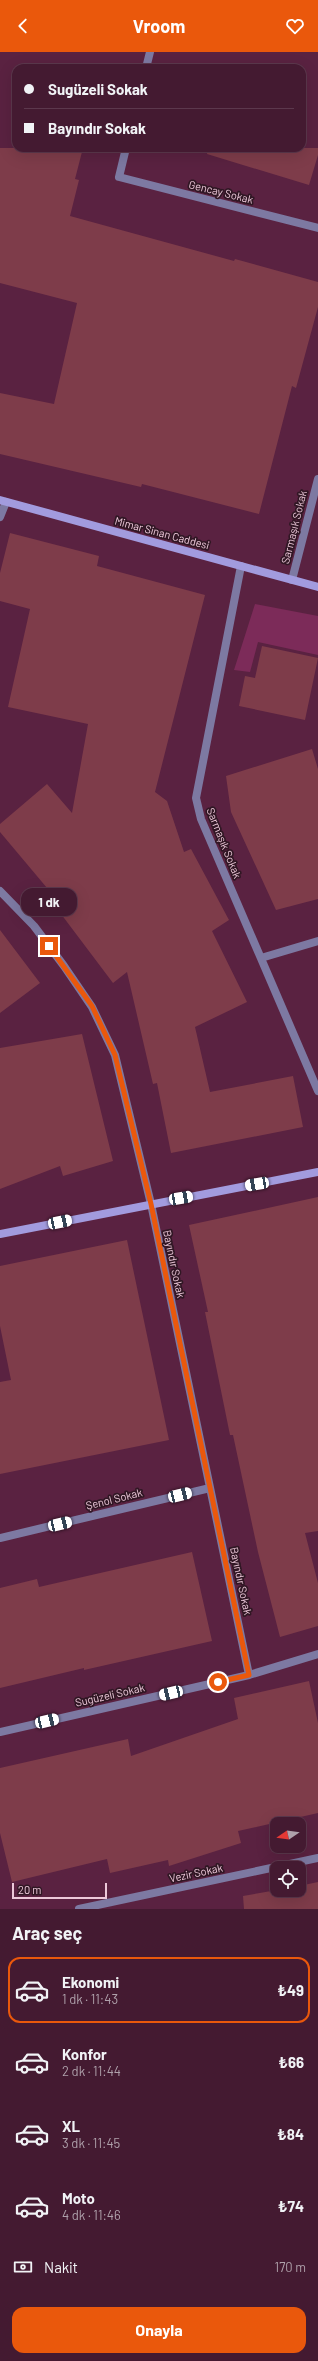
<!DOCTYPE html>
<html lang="tr">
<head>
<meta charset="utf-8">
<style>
	body { margin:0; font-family:Barlow,sans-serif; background:#4e273d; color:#f1f3f6; height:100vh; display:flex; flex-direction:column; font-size:15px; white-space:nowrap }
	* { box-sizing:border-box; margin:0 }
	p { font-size:13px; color:#afa1ab }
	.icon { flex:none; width:22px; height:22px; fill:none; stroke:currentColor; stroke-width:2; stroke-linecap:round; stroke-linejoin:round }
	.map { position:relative; height:1857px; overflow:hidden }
	.details { display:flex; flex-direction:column; background:#441a31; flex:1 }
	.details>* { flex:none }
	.guide { position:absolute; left:12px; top:12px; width:294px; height:88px; border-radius:12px; box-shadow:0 4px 16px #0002,0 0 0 1px #5c384d; display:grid; align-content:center; height:88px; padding:0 12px; background:#441a31 }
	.needle { width:26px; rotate:257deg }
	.fabs { position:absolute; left:270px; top:1765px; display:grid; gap:8px }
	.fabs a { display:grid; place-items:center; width:36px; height:36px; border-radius:8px; background:#441a31; box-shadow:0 4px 16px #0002,0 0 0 1px #5c384d; font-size:20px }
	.scale { position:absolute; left:12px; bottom:10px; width:95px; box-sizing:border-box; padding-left:4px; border:2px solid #ecc8d9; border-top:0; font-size:11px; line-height:14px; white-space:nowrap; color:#ecc8d9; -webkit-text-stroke:3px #301724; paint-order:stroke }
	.end { position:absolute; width:18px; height:18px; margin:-9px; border:5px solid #ea580c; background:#fff; box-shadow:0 0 0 2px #fff }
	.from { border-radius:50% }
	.bubble { position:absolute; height:28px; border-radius:12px; background:#441a31; box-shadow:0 4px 16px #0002,0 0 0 1px #5c384d; font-size:13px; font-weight:700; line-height:28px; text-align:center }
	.car { position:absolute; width:12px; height:24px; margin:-12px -6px; border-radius:5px; box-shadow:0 0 3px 1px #0007; background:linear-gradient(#fff 24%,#345 0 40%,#fff 0 76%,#345 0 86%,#fff 0) }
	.guide b { display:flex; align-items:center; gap:14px; height:38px; font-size:15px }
	.guide b+b { border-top:1px solid #5c384d }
	.guide i { width:10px; height:10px; background:#f1f3f6 }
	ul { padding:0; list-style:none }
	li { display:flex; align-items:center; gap:12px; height:66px; margin:0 8px 6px; padding:0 4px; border:2px solid transparent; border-radius:12px }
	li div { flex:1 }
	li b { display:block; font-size:15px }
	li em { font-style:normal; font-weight:700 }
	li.selected { border-color:#ea580c }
	li>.icon { width:36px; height:36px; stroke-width:1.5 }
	h2 { padding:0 12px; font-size:18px; line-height:48px }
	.pay { display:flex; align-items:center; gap:10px; height:44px; padding:0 12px; font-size:15px }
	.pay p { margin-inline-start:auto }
	.button { display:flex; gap:8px; margin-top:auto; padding:8px 12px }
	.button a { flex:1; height:46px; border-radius:12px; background:#ea580c; color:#fff; font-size:16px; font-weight:700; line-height:46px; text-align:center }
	header { display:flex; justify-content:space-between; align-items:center; height:52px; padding:0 12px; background:#ea580c; color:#fff; font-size:18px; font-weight:700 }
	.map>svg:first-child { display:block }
</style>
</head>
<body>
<header><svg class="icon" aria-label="back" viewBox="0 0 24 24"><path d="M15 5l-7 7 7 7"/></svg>Vroom<svg class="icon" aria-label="heart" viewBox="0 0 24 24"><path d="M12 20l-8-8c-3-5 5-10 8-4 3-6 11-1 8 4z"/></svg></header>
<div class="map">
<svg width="318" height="1857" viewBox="0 0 318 1857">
	<rect width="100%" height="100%" fill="#5a2241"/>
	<path fill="#7c2b59" d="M255,552l63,12v39l-60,-13 -8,30 -16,-2z"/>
	<path fill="#7e3c4a" d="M0,96h83l-8,31 4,1 -9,36 164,45 1,-2 83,23v25l-22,81 -4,-2 -33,128 -117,-30 -1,3 -141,-33v-61l54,11 23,-101 -77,-20z
		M208,96h110v7l-9,30 -102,-31z
		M10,481l89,23 -2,10 108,29 -50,197 12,9 17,51 7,-3 38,71 -17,11 35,71 -52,25 15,65 83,-16 10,51 -132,26 -14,-70 -4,1 -26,-112 -14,11 -55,-73 5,-3 -63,-75v-8l47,-40 25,29 16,-89 -80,-17 22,-98 -30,-8v-28z
		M262,594l56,12 -13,62 -66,-14 6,-30 10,2z
		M312,697l6,20v130l-42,11 -45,-98 -5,-36z
		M0,878l40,53 -40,30z
		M82,982l31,127 -50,15 -3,-10 -60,23v-141z
		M318,1145v334l-13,2 13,50v43l-38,11 -22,-85 -25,-117h-3l-25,-123h3l-19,-87z
		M127,1188l42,200 -169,34v-92l11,-2 -11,-54v-60z
		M192,1500l20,89 -128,29v-2l-84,20v-100l37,-9 2,8z
		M309,1629l9,42v90l-80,18 3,12 -72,23 -1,-6 -58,13 -3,-14 -95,23 -12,-49v-65l128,-29 3,17 107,-37 -4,-21z
		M318,1830v27h-74l-1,-13 34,-6h22v-4z"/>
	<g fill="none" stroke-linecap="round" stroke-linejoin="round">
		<path stroke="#7d79a2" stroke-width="8" d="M146,16l4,-16
			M126,96l-7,29 199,51
			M0,465l6,-15
			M241,514l-45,232 5,21 117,272
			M292,528l26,-101
			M0,839l34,35 30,40 28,41 23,48 36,149 98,471
			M261,906l57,-17
			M0,1486l210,-50
			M0,1680l249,-57 69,-21
			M79,1857l239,-51"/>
		<path stroke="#a29bde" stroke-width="8" d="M0,448l318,87
			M0,1182l318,-62"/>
	</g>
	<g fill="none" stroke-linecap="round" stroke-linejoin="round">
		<path stroke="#ea580c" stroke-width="5" d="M49,894l43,60 23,49 36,149 98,471 -31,7"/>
	</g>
	<g text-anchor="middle" stroke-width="3.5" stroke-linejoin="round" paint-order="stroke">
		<g font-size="11" fill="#ecc8d9" stroke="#301724">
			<text transform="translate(221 140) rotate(14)" y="4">Gencay Sokak</text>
			<text transform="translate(294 475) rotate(-76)" y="4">Sarmaşık Sokak</text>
			<text transform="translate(162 481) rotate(15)" y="4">Mimar Sinan Caddesi</text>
			<text transform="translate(224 791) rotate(68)" y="4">Sarmaşık Sokak</text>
			<text transform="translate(174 1212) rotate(78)" y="4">Bayındır Sokak</text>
			<text transform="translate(114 1447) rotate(-14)" y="4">Şenol Sokak</text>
			<text transform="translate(241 1529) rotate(78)" y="4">Bayındır Sokak</text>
			<text transform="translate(110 1643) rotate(-13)" y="4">Sugüzeli Sokak</text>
			<text transform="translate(196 1821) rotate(-12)" y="4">Vezir Sokak</text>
		</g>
	</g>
</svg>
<div class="fabs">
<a><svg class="needle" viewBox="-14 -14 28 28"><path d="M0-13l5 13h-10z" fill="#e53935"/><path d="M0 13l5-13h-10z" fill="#afa1ab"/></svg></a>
<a><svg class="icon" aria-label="locate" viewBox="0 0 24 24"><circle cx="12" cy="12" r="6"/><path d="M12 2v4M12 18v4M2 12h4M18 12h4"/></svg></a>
</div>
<div class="scale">20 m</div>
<i class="end from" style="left:218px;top:1630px"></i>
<i class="end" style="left:49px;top:894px"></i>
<div class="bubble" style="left:21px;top:836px;width:56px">1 dk</div>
<i class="car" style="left:257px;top:1132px;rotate:260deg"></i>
<i class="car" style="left:181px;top:1146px;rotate:80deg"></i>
<i class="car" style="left:60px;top:1170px;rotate:78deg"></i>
<i class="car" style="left:180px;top:1443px;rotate:76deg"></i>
<i class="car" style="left:60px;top:1472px;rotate:77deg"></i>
<i class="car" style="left:171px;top:1641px;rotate:257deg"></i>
<i class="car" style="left:47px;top:1669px;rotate:77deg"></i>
<div class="guide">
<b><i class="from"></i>Sugüzeli Sokak</b>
<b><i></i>Bayındır Sokak</b>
</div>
</div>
<section class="details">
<h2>Araç seç</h2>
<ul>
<li class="selected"><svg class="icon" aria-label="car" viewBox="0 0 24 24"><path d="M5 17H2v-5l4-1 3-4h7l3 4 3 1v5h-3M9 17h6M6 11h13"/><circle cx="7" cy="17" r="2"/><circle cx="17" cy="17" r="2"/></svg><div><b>Ekonomi</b><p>1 dk · 11:43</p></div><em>₺49</em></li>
<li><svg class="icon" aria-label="car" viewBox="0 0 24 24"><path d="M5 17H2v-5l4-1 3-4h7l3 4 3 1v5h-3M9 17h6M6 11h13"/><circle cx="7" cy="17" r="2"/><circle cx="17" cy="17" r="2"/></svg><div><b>Konfor</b><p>2 dk · 11:44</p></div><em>₺66</em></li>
<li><svg class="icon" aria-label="car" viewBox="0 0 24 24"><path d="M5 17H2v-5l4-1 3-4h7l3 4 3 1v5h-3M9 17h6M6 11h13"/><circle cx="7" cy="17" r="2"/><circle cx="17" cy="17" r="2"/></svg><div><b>XL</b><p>3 dk · 11:45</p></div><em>₺84</em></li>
<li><svg class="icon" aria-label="car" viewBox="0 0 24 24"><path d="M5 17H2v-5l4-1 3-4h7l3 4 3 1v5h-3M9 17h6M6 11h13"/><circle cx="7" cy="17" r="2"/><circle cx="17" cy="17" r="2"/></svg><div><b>Moto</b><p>4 dk · 11:46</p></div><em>₺74</em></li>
</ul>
<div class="pay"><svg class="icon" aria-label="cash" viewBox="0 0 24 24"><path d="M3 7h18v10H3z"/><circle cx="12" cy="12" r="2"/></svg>Nakit<p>170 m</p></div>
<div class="button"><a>Onayla</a></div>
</section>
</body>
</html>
